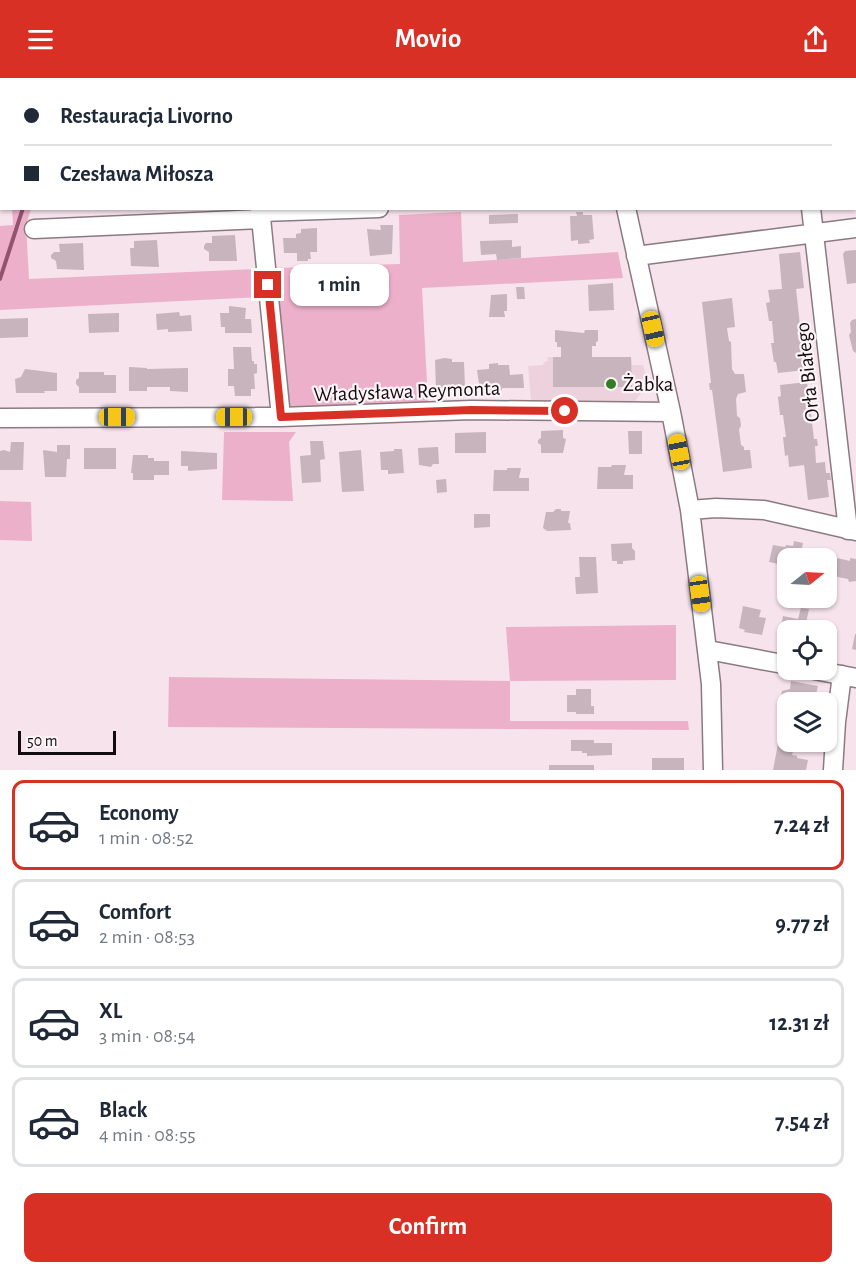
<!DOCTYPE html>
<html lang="en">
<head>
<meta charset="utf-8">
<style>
	body { margin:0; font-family:"Alegreya Sans",sans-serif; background:#f2f2f3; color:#1f2937; height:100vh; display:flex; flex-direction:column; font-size:22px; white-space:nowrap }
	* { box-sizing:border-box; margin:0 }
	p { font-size:20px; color:#747a83 }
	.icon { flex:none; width:33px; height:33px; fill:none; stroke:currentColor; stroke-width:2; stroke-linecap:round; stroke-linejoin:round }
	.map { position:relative; height:692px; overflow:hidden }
	.panel { display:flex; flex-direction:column; background:#fff; flex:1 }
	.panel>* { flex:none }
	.banner { position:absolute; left:0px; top:0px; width:856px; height:132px; box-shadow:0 2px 4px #0004; display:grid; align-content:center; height:132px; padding:0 24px; background:#fff }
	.needle { width:39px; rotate:72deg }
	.controls { position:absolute; left:777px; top:470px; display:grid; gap:12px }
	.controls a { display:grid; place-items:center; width:60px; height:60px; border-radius:12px; background:#fff; box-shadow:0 2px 4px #0004; font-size:30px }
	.scale { position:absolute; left:18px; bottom:15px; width:98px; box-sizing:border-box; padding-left:6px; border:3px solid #130c0f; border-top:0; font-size:16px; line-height:21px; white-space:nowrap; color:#130c0f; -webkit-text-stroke:4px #fdf4f8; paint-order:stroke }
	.end { position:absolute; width:27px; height:27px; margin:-14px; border:8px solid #d93025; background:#fff; box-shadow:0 0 0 3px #fff }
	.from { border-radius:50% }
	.bubble { position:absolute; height:42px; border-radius:12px; background:#fff; box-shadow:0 2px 4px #0004; font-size:20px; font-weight:700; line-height:42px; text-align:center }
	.car { position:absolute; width:18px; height:36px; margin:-18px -9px; border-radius:8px; box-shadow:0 0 4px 2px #0007; background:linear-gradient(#f5c518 24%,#345 0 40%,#f5c518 0 76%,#345 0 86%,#f5c518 0) }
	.banner b { display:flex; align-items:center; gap:21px; height:57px; font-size:22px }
	.banner b+b { border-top:2px solid #e0e1e3 }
	.banner i { width:15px; height:15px; background:#1f2937 }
	ul { padding:10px 0 0; list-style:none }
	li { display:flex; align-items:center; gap:18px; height:90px; margin:0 12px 9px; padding:0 12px; border:3px solid #e0e1e3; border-radius:12px }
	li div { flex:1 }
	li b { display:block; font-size:22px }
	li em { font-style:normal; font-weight:700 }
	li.active { border-color:#d93025 }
	li>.icon { width:54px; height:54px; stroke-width:1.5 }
	.button { display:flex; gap:12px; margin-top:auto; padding:12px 24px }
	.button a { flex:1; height:69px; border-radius:12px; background:#d93025; color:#fff; font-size:24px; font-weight:700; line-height:69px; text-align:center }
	header { display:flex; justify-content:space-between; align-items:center; height:78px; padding:0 24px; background:#d93025; color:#fff; font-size:27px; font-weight:700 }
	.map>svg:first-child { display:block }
</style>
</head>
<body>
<header><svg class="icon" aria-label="menu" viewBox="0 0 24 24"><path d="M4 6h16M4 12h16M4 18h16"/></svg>Movio<svg class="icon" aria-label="share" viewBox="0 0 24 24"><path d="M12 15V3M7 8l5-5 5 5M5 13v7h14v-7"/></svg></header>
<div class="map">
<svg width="856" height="692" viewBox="0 0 856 692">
	<rect width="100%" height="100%" fill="#f7e3ec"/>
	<path fill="#edd2dd" d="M547,279h84l1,8h11l5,19 -13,17h-104l-3,-35 15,-1 1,-3 4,-1z"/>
	<path fill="#edb0cb" d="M12,131h19l-5,16 3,54 227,-10 4,28 -260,13v-84l13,-1z
		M461,134l2,50 155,-10 5,26 -201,10 6,114 -139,9 -13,-143 124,-4 -1,-49z
		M224,354h72l-7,10 4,59 -71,-1z
		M0,423l31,1 1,39 -32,-1z
		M676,547v55l-166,1v40h178l1,9 -521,-3 1,-50 341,4 -4,-54z"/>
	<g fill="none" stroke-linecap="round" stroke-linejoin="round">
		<path stroke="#925371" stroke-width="4" d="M67,2v-2
			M0,201l23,-71"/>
	</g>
	<path fill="#c7b4bc" d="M576,134h7v3h9l2,24 -5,1 1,3 -12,1v-4l-7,1 -1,-25h7z
		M518,136v9l-29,1v-9z
		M380,147h13l-1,29 -22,2 -3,-27 14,1z
		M317,150v24h-7l1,7h-3v2h-11v-8h-13l-1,-15h13v-4l5,-1v-4z
		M235,157l2,26h-28v-9l-5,-3v-3l2,-3h6v-7z
		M157,162l2,27 -28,-1 -1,-18h4v-7z
		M512,162v7l9,-1v12l-24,2 -1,-6 -15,1 -1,-14z
		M83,165l1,27 -27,-1 -1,-8 -5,-3v-3l3,-3h6l-1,-8z
		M856,172v33l-9,1 -4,-30 2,-3z
		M800,174l4,36 -8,1 9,81 -27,3 -2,-11h-2l-3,-19h3l-2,-22h-3l-3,-18 4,-1 -2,-12 14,-1 -3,-35z
		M613,205l1,27 -25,1 -1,-26z
		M516,209h8l1,12h-8z
		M507,216v17h-3l1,6h-16l2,-22z
		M732,220l3,29 -8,1 2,13 2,1 1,27 3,5h9l2,18 -8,2 -2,5 1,17 3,2 1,8 -2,3 2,16 3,2v3h6l2,18 -29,4 -11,-82h-2l-1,-7h2l-9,-81z
		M229,228l17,2 -1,11h6l1,14h-27v-6h-4l-1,-14h9z
		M179,234l1,4 11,-1 1,16 -24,1v-3l-11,1 -1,-16z
		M119,235v19l-30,1 -1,-19z
		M28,240v19l-28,1v-19z
		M856,241v34l-3,-2 -4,-16 2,-3 -1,-9 2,-3z
		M555,252l29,3 1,-3h13v11l-2,1v4h-4v11h39l1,30h-79v-30h8v-10h-4v-5h-2z
		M233,269h18l1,14h2v3h3v9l-3,1 1,15h-4v7h-16l-1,-10h-6v-17h6z
		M444,280l8,1v3h12l1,25 -12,1 -3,3 -14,-1 -1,-30z
		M498,285v2h11l1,10 13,-1 1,14h-22v2l-22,1 -3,-21 12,-1v-5z
		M129,289l18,1v1l41,-1v24l-18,-1v-4h-23v4h-18z
		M25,291l32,4v18h-13l1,2h-29l-1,-14 6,-2z
		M79,294h25v3h12v18h-37v-6l-3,-3v-4l3,-2z
		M807,304l2,17 4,-1v7l-3,1 4,33h3l1,7h-3l1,17 9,-1 1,11h4l1,7h-4l2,17 -21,3 -4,-35 -15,2 -1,-12 -3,1 -2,-19h3l-3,-22h-3l-2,-18 3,-1 -1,-11z
		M563,352v8l3,1 -3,14h-22v-8l-3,-2v-3l3,-2v-7z
		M628,353h14v23h-13z
		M486,354v21h-31v-20z
		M310,363h13l2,18 -5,1 1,22 -19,1 -2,-27 11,-1z
		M11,364h13l-1,28h-23v-19l4,-1 6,2z
		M57,367h13v14h-3l-1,18h-21l-2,-27 14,2z
		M438,369l1,17h-6l-2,3 -12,-2 -1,-17z
		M84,370h32v21h-32z
		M394,371h8l2,24 -16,1v-4h-7l-1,-18 14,-1z
		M361,372l3,41 -22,1 -3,-40z
		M181,373l36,2v16l-29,2v-5h-7z
		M133,377h15v3h6v3h15v14h-15v5h-21v-7h-2z
		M612,387h14l-2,10h9v14h-36l1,-22h13z
		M507,390h14l-2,10h10v13h-36l1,-21h13z
		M446,401l1,13 -10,1 -1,-13z
		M556,431h5v2h9l-2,12h2l1,7 -24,1 -4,-3 3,-16h7z
		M474,436h16v13l-16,1z
		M794,463l9,2 -1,5 7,2 -1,2 14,3 -1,3h-33v11l-5,-4 -14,-3 4,-17 12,2 1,-2 7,1z
		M632,465v5l3,3v9l-12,1v3h-6v-3h-5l-1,-17z
		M579,479h17l2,36 -22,1 -1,-17h5z
		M837,480l13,3v-3l6,1v22l-7,1 -1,-3 -15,-3z
		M743,528l18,4 -2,7 7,1 -4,17 -18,-3 1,-2 -6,-2z
		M801,530l8,1 -4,19 6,1 1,-7 17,3 -1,5h-40v5l-8,-1 3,-18 15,3z
		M855,556h1v16l-4,-1z
		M791,603l27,5 -2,8 4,1 -2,7h-30v39h12l-1,4 -4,-1 -3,11 5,1v2l11,2 -2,10h-33l12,-62 -6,-3 3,-14 8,-2z
		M576,611h15v17h3v8h-18v-2h-9v-17h9z
		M571,662h23v3h18v12l-25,1v-3h-5v-2h-11z
		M652,680h32v12h-32z
		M549,687h45v5h-45z"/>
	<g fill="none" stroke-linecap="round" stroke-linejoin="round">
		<defs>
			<path id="minor" d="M598,0v2
				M798,0v2
				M223,2l24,-2
				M0,11l2,-1
				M855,66h1
				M260,130l21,209
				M626,130l45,204 19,98 21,174 2,86
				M811,130l37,322
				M261,134l118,-4
				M34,151l228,-10
				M636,178l220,-28
				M0,340l281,-1 190,-7 200,2
				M690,432l26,-2 48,2 92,21
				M708,572l80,15
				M809,591l47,9
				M833,692l3,-48 6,-47"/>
		</defs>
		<use href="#minor" stroke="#8b7a81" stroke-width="21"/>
		<use href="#minor" stroke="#fff" stroke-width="18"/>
	</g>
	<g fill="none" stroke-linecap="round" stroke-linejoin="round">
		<path stroke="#d93025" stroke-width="8" d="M268,207l13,132 190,-7 94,1"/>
	</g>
	<circle fill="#337d24" stroke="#fdf4f8" stroke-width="2" cx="611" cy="306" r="6"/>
	<g text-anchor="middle" stroke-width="4.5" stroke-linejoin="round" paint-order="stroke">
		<g font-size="21" fill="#130c0f" stroke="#fdf4f8">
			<text transform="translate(807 294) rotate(-96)" y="7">Orła Białego</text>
			<text transform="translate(407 313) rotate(-2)" y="7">Władysława Reymonta</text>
		</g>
		<g font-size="21" fill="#130c0f" stroke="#fdf4f8" text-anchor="start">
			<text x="623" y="313">Żabka</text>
		</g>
	</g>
</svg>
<div class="controls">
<a><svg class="needle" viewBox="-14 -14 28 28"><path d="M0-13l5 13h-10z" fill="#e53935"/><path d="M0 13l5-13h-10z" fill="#747a83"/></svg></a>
<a><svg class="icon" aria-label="locate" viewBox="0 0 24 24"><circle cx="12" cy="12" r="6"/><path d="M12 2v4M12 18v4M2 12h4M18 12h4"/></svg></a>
<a><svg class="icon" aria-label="layers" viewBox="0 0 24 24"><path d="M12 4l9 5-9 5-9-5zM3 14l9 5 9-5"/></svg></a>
</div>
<div class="scale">50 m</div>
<i class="end from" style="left:565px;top:333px"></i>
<i class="end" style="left:268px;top:207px"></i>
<div class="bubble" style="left:290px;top:186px;width:99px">1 min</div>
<i class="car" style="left:653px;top:251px;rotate:167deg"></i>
<i class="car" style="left:117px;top:339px;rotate:90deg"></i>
<i class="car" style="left:234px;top:339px;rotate:270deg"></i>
<i class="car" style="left:679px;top:374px;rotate:349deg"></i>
<i class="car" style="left:700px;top:516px;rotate:172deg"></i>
<div class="banner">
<b><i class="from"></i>Restauracja Livorno</b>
<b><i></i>Czesława Miłosza</b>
</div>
</div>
<section class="panel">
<ul>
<li class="active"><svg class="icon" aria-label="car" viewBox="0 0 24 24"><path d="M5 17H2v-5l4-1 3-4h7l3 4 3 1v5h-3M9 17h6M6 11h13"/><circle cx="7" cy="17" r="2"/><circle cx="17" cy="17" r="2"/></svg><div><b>Economy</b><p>1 min · 08:52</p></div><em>7.24 zł</em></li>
<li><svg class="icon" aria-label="car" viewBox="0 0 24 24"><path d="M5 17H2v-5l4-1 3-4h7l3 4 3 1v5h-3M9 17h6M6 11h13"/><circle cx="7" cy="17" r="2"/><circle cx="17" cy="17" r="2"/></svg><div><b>Comfort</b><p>2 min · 08:53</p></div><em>9.77 zł</em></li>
<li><svg class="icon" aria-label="car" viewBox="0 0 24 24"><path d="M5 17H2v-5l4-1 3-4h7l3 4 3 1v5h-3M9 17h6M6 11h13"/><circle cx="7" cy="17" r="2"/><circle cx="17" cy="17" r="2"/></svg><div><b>XL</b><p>3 min · 08:54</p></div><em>12.31 zł</em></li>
<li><svg class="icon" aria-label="car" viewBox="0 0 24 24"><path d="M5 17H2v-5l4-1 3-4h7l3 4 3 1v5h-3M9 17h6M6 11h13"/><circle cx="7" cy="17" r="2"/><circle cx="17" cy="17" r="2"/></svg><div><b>Black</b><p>4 min · 08:55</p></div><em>7.54 zł</em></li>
</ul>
<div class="button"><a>Confirm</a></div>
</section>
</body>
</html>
